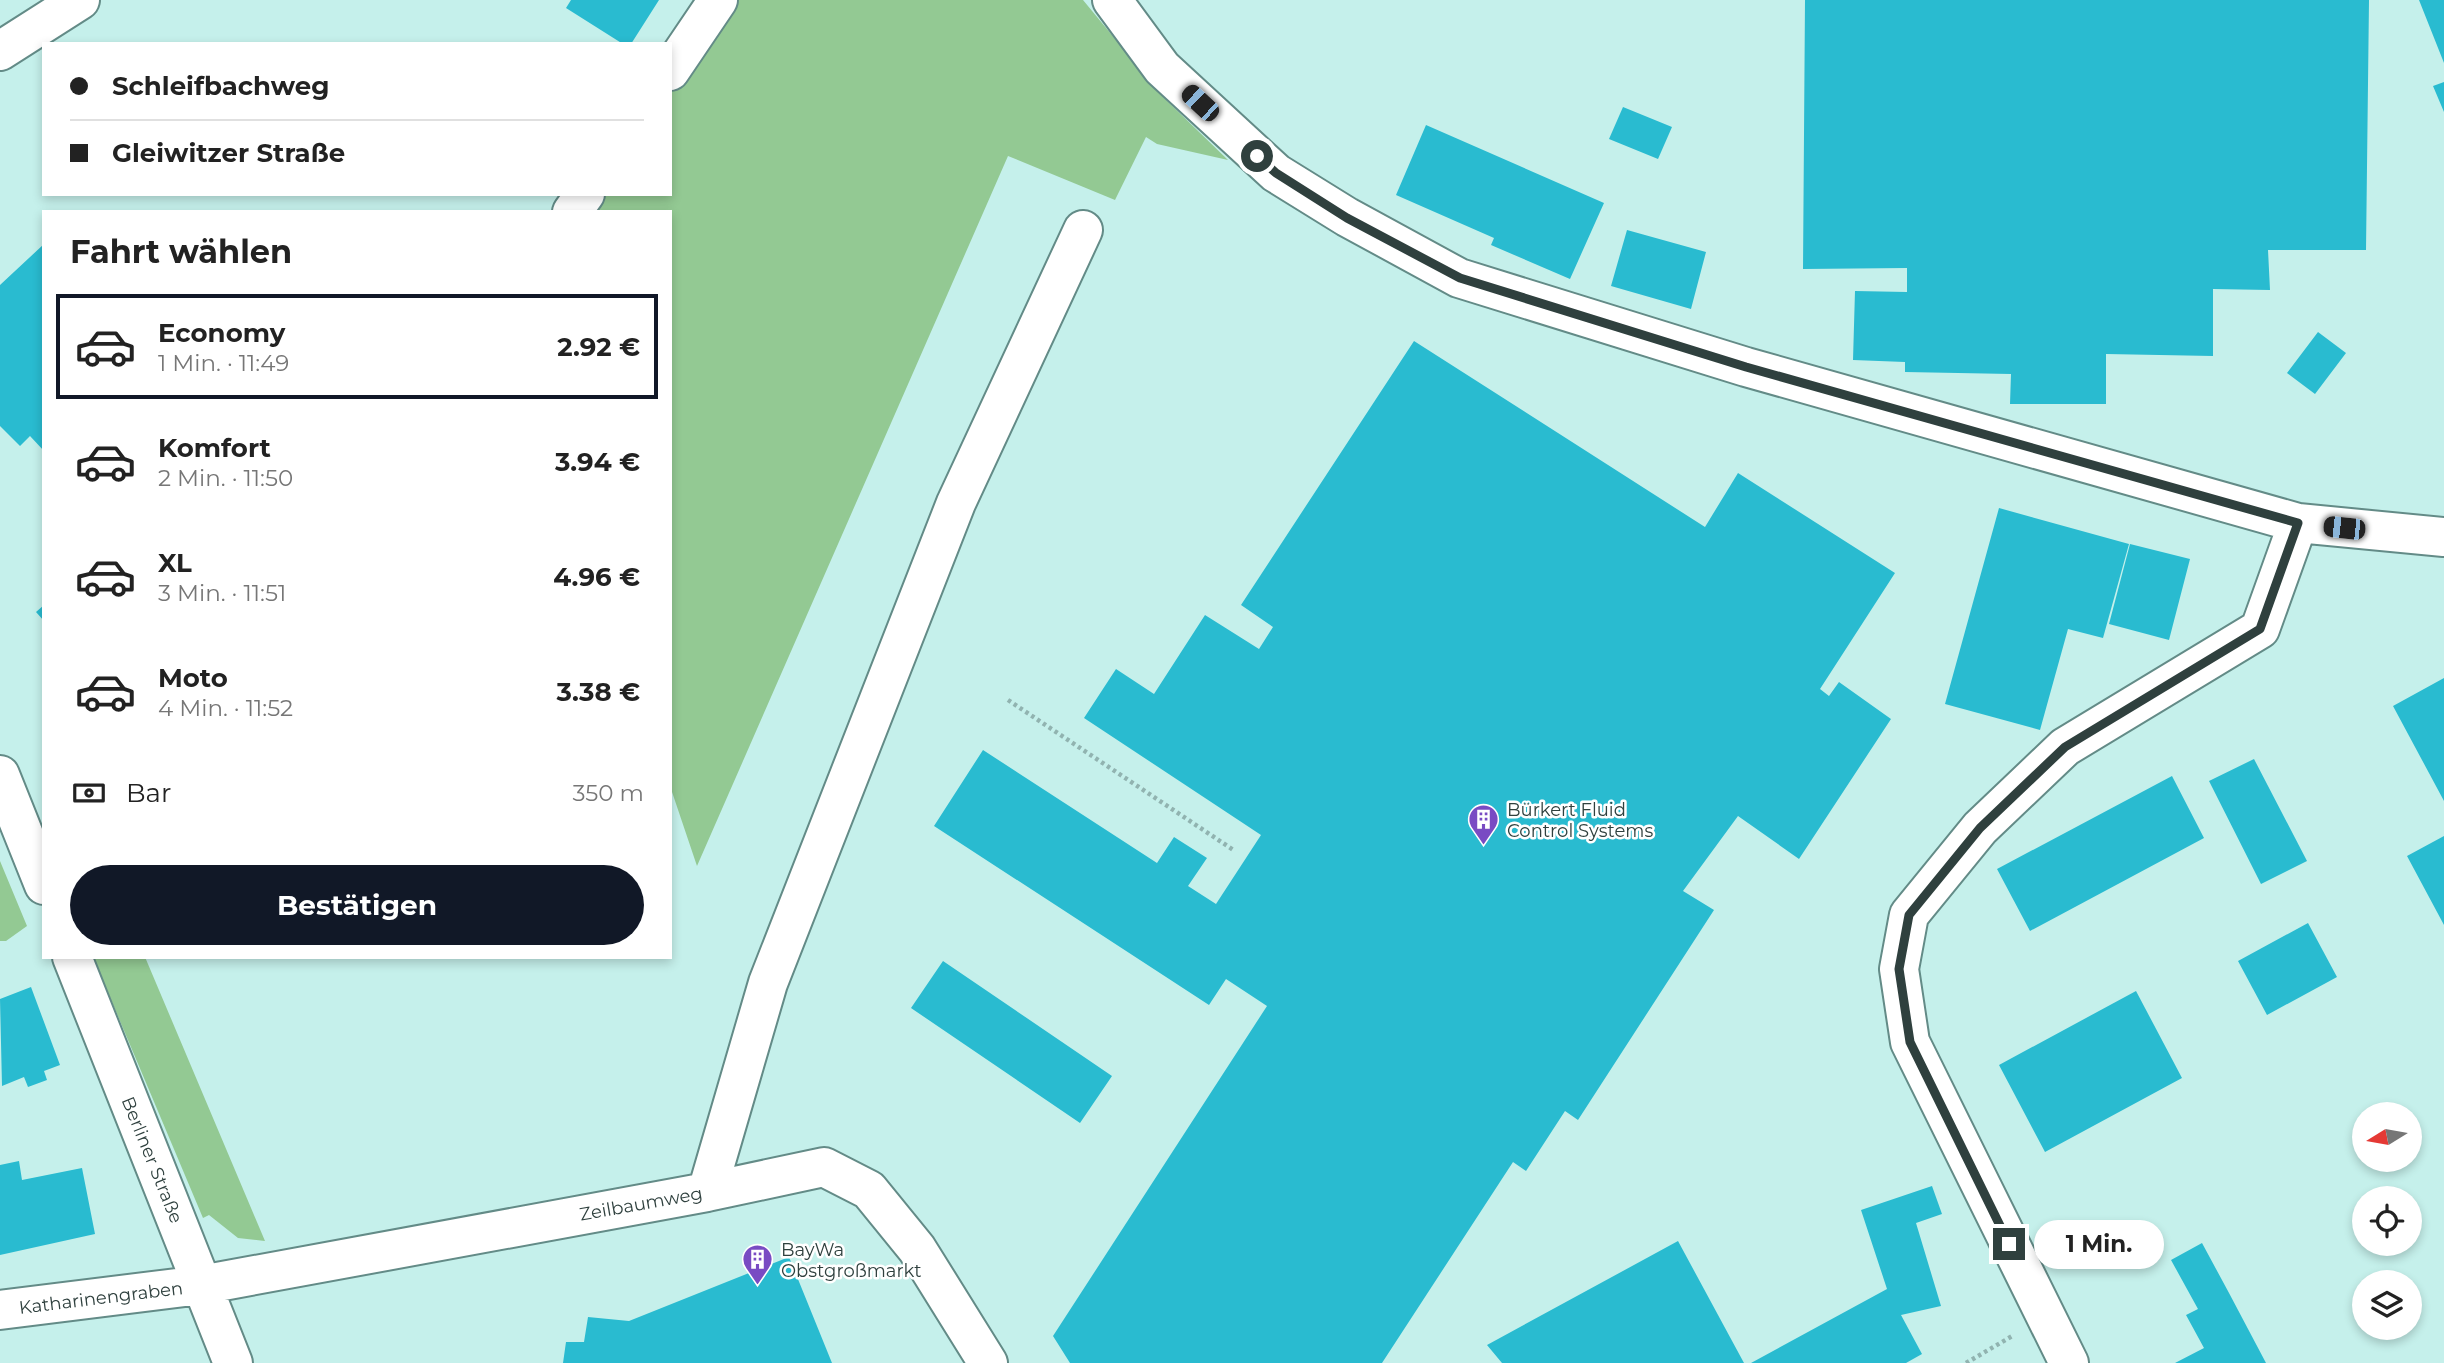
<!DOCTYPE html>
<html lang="de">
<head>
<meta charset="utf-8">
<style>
	body { margin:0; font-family:Montserrat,sans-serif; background:#f6f6f6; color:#222; height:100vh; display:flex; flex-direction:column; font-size:26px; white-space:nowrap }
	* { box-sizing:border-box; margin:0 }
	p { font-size:23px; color:#767676 }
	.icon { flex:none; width:38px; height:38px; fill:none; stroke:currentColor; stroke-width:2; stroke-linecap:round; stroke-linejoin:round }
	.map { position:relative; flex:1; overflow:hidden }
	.sheet { position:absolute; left:42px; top:210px; width:630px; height:749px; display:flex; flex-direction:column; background:#fff; border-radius:0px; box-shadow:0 4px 10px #0003 }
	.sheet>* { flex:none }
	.guide { position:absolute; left:42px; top:42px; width:630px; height:154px; border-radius:0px; box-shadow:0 4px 10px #0003; display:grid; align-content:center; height:154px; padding:0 28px; background:#fff }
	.needle { width:46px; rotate:259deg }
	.buttons { position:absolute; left:2352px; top:1102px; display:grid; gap:14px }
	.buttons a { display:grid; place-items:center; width:70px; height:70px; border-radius:50%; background:#fff; box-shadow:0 4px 10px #0003; font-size:35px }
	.end { position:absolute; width:32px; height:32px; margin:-16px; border:9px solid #2f403e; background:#fff; box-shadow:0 0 0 4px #fff }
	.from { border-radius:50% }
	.bubble { position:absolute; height:49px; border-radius:24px; background:#fff; box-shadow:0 4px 10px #0003; font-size:23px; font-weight:700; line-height:49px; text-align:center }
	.car { position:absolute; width:21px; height:42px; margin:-21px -10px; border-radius:9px; box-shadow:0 0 5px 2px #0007; background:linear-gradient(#222 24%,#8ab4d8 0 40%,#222 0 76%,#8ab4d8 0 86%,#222 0) }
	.guide b { display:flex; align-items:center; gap:24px; height:66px; font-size:26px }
	.guide b+b { border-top:2px solid #e0e0e0 }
	.guide i { width:18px; height:18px; background:#222 }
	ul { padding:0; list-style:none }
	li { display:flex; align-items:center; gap:21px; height:105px; margin:0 14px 10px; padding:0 14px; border:4px solid transparent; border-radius:0px }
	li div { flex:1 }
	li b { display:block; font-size:26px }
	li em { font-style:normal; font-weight:700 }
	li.on { border-color:#111827 }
	li>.icon { width:63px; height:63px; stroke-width:1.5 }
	h2 { padding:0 28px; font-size:32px; line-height:84px }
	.pay { display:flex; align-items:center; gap:18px; height:77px; padding:0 28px; font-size:26px }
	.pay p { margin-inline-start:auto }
	.primary-button { display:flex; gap:14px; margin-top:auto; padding:14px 28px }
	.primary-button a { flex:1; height:80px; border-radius:42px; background:#111827; color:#fff; font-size:28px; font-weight:700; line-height:80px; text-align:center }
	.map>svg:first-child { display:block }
</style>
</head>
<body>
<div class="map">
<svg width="2444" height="1363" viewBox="0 0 2444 1363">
	<rect width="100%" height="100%" fill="#c5f0eb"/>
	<path fill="#93c993" d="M728,0h355l80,97 65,63 -71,-16 -11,-7 -31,63 -107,-44 -311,710 -27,-80v-574h-87l12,-18h75v-110z
		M0,861l27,65 -21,15h-6z
		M93,957h52l120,284 -27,-3 -29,-23 -6,3z"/>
	<path fill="#29bbd0" d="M571,0h88l-28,44h-8l-57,-36z
		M1805,0h564l-3,250h-98l2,40 -57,-1v67l-107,-2v50h-96l1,-30 -106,-2v-10l-52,-2 2,-69 52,1v-24l-104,1z
		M2419,0h25v63z
		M2444,82v30l-11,-26z
		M1623,107l49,20 -14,32 -49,-20z
		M1426,125l178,78 -34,76 -79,-34 3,-7 -98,-43z
		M1627,230l79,22 -15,57 -80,-23z
		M44,244v207l-14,-15 -10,10 -20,-20v-141z
		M2318,332l28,21 -31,41 -28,-21z
		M1414,341l291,186 33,-54 157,100 -75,116 9,7 10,-14 52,37 -92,140 -61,-43 -55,75 31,19 -136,210 -13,-9 -39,60 -13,-9 -131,201h-312l-17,-27 214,-330 -41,-27 -17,26 -275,-179 49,-76 174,113 17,-26 33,21 -19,28 28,18 45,-69 -177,-117 32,-49 38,25 51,-79 54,34 14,-22 -32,-22z
		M1999,508l130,36 -26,94 -35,-9 -28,101 -95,-26z
		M2130,544l60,15 -21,81 -60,-16z
		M44,605v16l-8,-9z
		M2444,678v123l-51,-95z
		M2254,759l53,102 -46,23 -52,-103z
		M2172,776l32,62 -174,93 -33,-62z
		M2444,836v89l-37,-69z
		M2308,923l29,54 -70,38 -29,-54z
		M943,961l169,115 -32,47 -169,-115z
		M31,987l29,78 -16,6 3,9 -19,7 -4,-10 -22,9 -2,-87z
		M2136,991l46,87 -137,74 -46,-87z
		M19,1161l3,19 60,-12 13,66 -95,21v-90z
		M1932,1186l10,28 -26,9 25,83 -40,9 21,39 -16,9h-155l136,-74 -26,-79z
		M1678,1241l66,122h-242l-15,-18z
		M2202,1243l27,50 37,70h-91l29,-15 -18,-33 12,-6 -27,-49z
		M789,1257l43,106h-269l3,-21h18l4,-25 41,4z"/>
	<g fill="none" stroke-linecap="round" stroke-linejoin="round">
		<defs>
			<path id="minor" d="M1112,0l50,68 114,105 71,44 112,61 287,89 552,156 146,14
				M0,51l80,-51
				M670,71l48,-71
				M572,212l13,-18
				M0,775l44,110
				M72,957l161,406
				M707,1192l61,-209 188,-480 127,-273
				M0,1310l201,-25 506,-93 117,-25 45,23 48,59 71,114
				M2069,1363l-159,-321 -11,-73 10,-54 71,-87 85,-81 195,-118 38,-106"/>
		</defs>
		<use href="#minor" stroke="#638b87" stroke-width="42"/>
		<path stroke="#91b3b0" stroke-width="4.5" stroke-dasharray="3.5 3.5" stroke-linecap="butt" d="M1008,700l227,151
			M1966,1363l48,-28"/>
		<use href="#minor" stroke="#fff" stroke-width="38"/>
	</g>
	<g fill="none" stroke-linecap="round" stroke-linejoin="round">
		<path stroke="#2f403e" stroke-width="9" d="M1257,156l19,17 71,45 113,60 286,89 552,156 -38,106 -195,118 -85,81 -71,87 -10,54 11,73 99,202"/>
	</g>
	<defs>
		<symbol id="building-pin" viewBox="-11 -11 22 30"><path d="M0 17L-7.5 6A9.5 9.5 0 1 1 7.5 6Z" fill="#794bc3" stroke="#fff"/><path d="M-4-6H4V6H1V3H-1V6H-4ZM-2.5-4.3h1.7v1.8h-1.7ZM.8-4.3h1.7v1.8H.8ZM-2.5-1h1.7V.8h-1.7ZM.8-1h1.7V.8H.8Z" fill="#fff"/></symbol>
	</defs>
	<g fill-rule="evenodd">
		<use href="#building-pin" x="1466" y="802" width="35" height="47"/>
		<use href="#building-pin" x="740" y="1242" width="35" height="47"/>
	</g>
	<g text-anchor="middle" stroke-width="5" stroke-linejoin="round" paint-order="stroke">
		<g font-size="18" fill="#2f403e" stroke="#fff" text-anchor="start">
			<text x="1507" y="816">Bürkert Fluid<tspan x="1507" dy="21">Control Systems</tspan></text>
			<text x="781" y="1256">BayWa<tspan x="781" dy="21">Obstgroßmarkt</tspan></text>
		</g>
		<g font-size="18" fill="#2f403e" stroke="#fff">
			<text transform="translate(152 1160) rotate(68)" y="6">Berliner Straße</text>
			<text transform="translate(641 1204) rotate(-10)" y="6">Zeilbaumweg</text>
			<text transform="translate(101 1298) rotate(-7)" y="6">Katharinengraben</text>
		</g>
	</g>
</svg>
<div class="buttons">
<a><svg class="needle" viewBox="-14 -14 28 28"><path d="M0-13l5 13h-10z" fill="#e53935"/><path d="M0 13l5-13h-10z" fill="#767676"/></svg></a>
<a><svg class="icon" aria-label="locate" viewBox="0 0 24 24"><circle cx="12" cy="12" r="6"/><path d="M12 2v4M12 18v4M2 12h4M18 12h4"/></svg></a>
<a><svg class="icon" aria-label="layers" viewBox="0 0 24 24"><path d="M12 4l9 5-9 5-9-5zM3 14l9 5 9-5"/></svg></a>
</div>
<i class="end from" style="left:1257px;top:156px"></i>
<i class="end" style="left:2009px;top:1244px"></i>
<div class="bubble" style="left:2034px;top:1220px;width:130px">1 Min.</div>
<i class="car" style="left:1200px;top:103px;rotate:313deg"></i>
<i class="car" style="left:2344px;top:528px;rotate:276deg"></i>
<div class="guide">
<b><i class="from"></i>Schleifbachweg</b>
<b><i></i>Gleiwitzer Straße</b>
</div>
<section class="sheet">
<h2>Fahrt wählen</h2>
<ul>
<li class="on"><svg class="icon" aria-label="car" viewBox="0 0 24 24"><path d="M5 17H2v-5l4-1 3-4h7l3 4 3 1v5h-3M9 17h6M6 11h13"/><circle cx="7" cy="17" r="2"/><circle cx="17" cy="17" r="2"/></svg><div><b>Economy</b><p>1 Min. · 11:49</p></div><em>2.92 €</em></li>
<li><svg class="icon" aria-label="car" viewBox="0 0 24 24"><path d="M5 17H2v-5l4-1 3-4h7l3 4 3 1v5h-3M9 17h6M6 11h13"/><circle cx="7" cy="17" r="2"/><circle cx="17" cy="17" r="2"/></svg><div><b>Komfort</b><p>2 Min. · 11:50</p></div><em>3.94 €</em></li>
<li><svg class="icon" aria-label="car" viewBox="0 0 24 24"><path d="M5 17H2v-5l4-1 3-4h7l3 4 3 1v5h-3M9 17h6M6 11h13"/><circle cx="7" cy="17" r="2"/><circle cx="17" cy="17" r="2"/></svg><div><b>XL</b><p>3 Min. · 11:51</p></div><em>4.96 €</em></li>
<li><svg class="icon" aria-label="car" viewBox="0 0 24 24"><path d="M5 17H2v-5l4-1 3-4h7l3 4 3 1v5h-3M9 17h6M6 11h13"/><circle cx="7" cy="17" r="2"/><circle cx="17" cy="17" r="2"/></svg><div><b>Moto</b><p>4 Min. · 11:52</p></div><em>3.38 €</em></li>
</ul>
<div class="pay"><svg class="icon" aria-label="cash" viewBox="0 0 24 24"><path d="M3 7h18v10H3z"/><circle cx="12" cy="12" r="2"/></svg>Bar<p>350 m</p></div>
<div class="primary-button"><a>Bestätigen</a></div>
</section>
</div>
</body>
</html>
